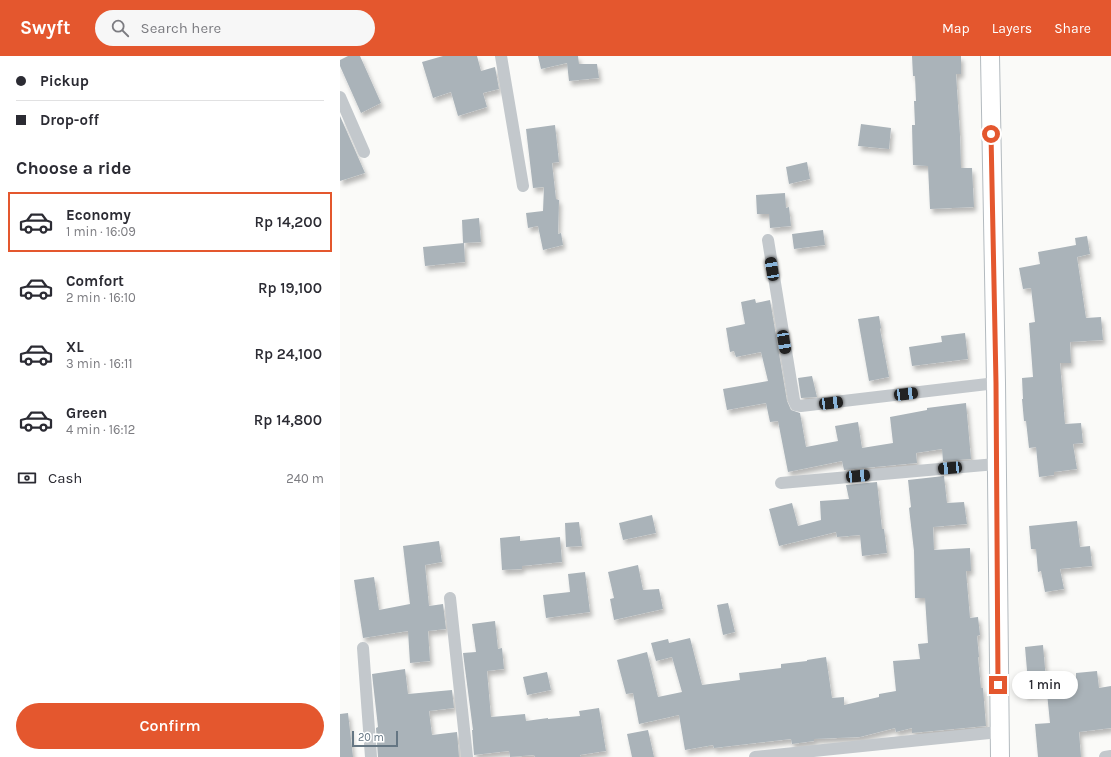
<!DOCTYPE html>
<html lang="en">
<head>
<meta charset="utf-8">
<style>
	body { margin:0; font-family:Karla,sans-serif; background:#f7f7f7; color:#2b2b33; height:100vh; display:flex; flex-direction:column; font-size:15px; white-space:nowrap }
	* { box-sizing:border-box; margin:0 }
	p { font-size:13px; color:#7c7c81 }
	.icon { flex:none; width:22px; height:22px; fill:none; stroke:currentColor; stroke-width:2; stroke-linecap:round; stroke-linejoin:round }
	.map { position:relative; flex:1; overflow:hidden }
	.details { display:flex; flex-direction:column; background:#fff; width:340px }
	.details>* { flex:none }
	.hud { display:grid; align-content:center; height:88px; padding:0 16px; background:#fff }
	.scale { position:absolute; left:12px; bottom:10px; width:46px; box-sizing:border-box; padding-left:4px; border:2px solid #657683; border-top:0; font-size:11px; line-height:14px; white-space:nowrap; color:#657683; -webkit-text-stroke:3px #fff; paint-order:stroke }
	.end { position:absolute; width:18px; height:18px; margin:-9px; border:5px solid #e4572e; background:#fff; box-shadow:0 0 0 2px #fff }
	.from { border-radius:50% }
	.bubble { position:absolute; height:28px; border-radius:14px; background:#fff; box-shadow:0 2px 6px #0003; font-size:13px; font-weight:600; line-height:28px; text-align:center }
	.car { position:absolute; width:12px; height:24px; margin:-12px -6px; border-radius:5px; box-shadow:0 0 3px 1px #0007; background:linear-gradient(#222 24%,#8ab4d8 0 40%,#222 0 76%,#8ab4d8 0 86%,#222 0) }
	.hud b { display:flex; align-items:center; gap:14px; height:38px; font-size:15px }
	.hud b+b { border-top:1px solid #e1e1e2 }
	.hud i { width:10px; height:10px; background:#2b2b33 }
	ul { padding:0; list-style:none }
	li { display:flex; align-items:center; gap:12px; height:60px; margin:0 8px 6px; padding:0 8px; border:2px solid transparent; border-radius:0px }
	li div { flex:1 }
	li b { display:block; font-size:15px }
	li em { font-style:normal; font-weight:600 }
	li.on { border-color:#e4572e }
	li>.icon { width:36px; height:36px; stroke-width:1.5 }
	h2 { padding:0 16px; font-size:18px; line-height:48px }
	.pay { display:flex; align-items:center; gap:10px; height:44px; padding:0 16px; font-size:15px }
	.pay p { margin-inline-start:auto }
	.primary-button { display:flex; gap:8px; margin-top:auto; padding:8px 16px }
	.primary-button a { flex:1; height:46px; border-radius:24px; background:#e4572e; color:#fff; font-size:16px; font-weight:600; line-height:46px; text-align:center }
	header { display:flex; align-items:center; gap:24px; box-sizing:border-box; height:56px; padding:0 20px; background:#e4572e; color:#fff }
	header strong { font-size:19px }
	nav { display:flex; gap:22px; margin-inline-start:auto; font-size:14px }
	.search { width:280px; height:36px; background:#f7f7f7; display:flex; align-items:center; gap:10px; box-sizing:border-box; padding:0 14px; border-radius:22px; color:#7c7c81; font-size:15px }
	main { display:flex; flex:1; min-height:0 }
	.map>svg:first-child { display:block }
</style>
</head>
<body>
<header>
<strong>Swyft</strong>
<div class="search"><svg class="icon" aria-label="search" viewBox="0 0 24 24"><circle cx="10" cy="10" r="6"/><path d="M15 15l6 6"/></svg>Search here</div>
<nav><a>Map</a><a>Layers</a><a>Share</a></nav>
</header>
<main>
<section class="details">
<div class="hud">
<b><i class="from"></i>Pickup</b>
<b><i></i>Drop-off</b>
</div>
<h2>Choose a ride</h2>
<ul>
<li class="on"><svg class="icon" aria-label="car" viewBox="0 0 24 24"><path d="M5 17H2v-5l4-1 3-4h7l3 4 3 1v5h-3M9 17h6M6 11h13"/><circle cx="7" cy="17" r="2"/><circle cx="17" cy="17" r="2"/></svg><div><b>Economy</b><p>1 min · 16:09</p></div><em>Rp 14,200</em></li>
<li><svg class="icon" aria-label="car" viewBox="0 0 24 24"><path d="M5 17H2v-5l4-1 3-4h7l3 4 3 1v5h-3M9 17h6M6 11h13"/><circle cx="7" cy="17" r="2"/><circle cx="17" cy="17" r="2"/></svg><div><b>Comfort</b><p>2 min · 16:10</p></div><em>Rp 19,100</em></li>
<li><svg class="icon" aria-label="car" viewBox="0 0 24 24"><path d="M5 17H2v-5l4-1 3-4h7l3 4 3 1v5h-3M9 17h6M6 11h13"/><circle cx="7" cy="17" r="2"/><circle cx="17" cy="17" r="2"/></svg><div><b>XL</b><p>3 min · 16:11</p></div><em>Rp 24,100</em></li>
<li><svg class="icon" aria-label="car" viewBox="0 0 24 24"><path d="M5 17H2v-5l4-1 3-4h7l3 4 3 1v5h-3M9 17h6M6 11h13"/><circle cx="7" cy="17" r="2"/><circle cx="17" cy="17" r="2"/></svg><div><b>Green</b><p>4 min · 16:12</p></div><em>Rp 14,800</em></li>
</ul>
<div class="pay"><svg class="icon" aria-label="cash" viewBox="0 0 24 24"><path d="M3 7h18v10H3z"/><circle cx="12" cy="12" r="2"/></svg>Cash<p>240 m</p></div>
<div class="primary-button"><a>Confirm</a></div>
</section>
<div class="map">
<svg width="771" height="701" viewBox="0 0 771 701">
	<defs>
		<filter id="shadow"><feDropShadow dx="2.5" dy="4.5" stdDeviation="2" flood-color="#0004"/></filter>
	</defs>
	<rect width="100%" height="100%" fill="#fafaf8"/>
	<path fill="#aab3b9" filter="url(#shadow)" d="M8,0h12l21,47 -20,10 -21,-47v-6z
		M103,0h34l4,15 14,-4 4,22 -16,4 4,14 -29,9 -7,-24 -18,6 -11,-36z
		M198,0h40l1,8h18l2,14 -30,3 -2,-18 -26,6z
		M572,0h49v18h-5l4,61 1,33h11l2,39 -44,2 -2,-43 -15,-1 -1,-40h3l-1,-24h2l-1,-25h-2z
		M0,60l25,57 -25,8z
		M521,68l30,4 -2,21 -31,-3z
		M215,69l4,37 -7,1 4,36 3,1 -1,34 3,-1 2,12 -20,5 -5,-24 -10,2 -2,-15 17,-2 1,-24 -11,1 -7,-59z
		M467,106l3,17 -21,5 -3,-17z
		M445,137l1,15 3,-1 2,19 -21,2 -1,-14h-12l-1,-19z
		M139,162l2,24 -18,1 -1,-23z
		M483,174l2,15 -31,4 -2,-15z
		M747,180l3,18 -13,3 9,61 15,-1 2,23 -33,2 1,21h-11l5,61 16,-1 2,20 -10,1 4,25 -23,3v3l-15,2 -3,-30 -7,1 -3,-27h-2l-2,-22h1l-1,-21 11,-1 -4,-54 6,-1 -4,-34 -8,1 -4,-21 21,-4 -2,-12 38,-7 -1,-7z
		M124,187l1,19 -40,4 -2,-19z
		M415,243l1,4 14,-3 17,101 4,9 9,3 6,34 32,-6 -3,-15 23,-4 4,26 31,-5 -3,-26 37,-7v-2l39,-5 5,56 -28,2 -1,-12 -26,4 1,10 -73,7 -2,-9 -54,11 -10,-51 -8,1 -4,-19 -39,7 -4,-21 45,-8 -7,-29 -25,5 -2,-6 -4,1 -4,-24 19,-4 -4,-22z
		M539,260l2,12 -1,1 9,48 -20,4 -11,-62z
		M625,277l3,26 -56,7 -3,-19 33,-5 -1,-6z
		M472,320l5,21 -16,1 -3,-20z
		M604,420l3,27 17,-1 3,22 -34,3 1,23 36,-2 1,23h-5l4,47 8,-1 2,18 -3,1 2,21h-1l3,31h2l3,38 -74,7v-5l-16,4 -1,-4 -35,9 -46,2v2l-22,3 -1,-5 -77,9 -1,-3 -28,5 -6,-35 -40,9 -6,-31 -7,1 -9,-34 30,-8 11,45 24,-5 -10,-35 -16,4 -5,-18 17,-4 1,4 21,-5 12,47 38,-5 -1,-7 42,-5v-4l26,-3v-1l19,-3 6,41 12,-1v8l35,-8v-3l17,-3 -3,-30 27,-2 -2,-15 10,-1 -3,-45h-10l-1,-47 -5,-43 2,-1 -3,-27z
		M537,426l5,47h2l3,24 -25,3 -2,-21 -23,2 -1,-5 -57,14 -10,-37 23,-6 6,23 23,-6 -1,-19 29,-2 -3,-14z
		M312,459l4,18 -33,7 -4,-17z
		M737,465l3,26 10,-1 2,20 -32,3 4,20 -19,3 -4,-21 -3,1 -2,-23h-5l-2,-23z
		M239,466l3,24 -16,1 -1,-24z
		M180,480v5l40,-4 2,25 -40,4v3l-20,1 -2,-32z
		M99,485l3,21 -17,3 4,41 14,-2 3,25 -18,2 2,30 -20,2 -2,-32 -45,7 -9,-58 20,-3 5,33 31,-6 -7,-58z
		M298,509l5,25 16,-1 4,20 -49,11 -4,-21 4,-1 -6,-26z
		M245,516l5,40 -44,6 -3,-23 27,-3 -2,-18z
		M388,547l7,29 -12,3 -6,-30z
		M155,565l3,28 4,-1 2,21 -17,2 4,46 34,-3 1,7 22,-3v1l32,-3 -1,-5 20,-3 7,43 -26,4 1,2h-46l-1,-2 -24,2 -1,-6 -35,4 -2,-25h1l-10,-77 13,-1 -4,-28z
		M703,589l3,35 30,-2v-5l21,-2 2,17 12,-2v42l-32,4 2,25h-43l-3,-33 15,-1 -3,-30 -22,2 -1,-13h4l-3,-35z
		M65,613l3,25 44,-4 2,18 -25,3 3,24 25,-3 2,25h-81l-2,-29 2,-1 -6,-53z
		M207,616l4,18 -24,5 -4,-18z
		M8,657l5,44h-13v-43z
		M308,674l6,27h-22l-5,-23z"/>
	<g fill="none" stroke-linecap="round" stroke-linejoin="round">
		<defs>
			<path id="secondary" d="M650,0l6,327 4,374"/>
		</defs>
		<use href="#secondary" stroke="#b3babf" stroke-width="20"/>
		<path stroke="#c3c8cc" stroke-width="12" d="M161,0l22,130
			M0,41l24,55
			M428,184l26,160 2,5 5,1 195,-23
			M441,427l215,-19
			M110,542l17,159
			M23,592l8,109
			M415,701l244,-25
			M765,701l6,-1"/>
		<use href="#secondary" stroke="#fff" stroke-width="18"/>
	</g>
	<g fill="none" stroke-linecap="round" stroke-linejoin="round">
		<path stroke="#e4572e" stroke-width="5" d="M651,78l5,249 2,302"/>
	</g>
</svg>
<div class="scale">20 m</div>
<i class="end from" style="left:651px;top:78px"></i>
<i class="end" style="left:658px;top:629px"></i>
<div class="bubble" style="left:672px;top:615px;width:66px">1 min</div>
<i class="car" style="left:432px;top:213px;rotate:351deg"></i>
<i class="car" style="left:444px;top:286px;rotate:171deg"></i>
<i class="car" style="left:566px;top:338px;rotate:83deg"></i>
<i class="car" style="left:491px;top:347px;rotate:83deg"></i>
<i class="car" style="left:610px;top:412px;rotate:265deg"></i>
<i class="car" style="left:518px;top:420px;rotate:85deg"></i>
</div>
</main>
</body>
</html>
